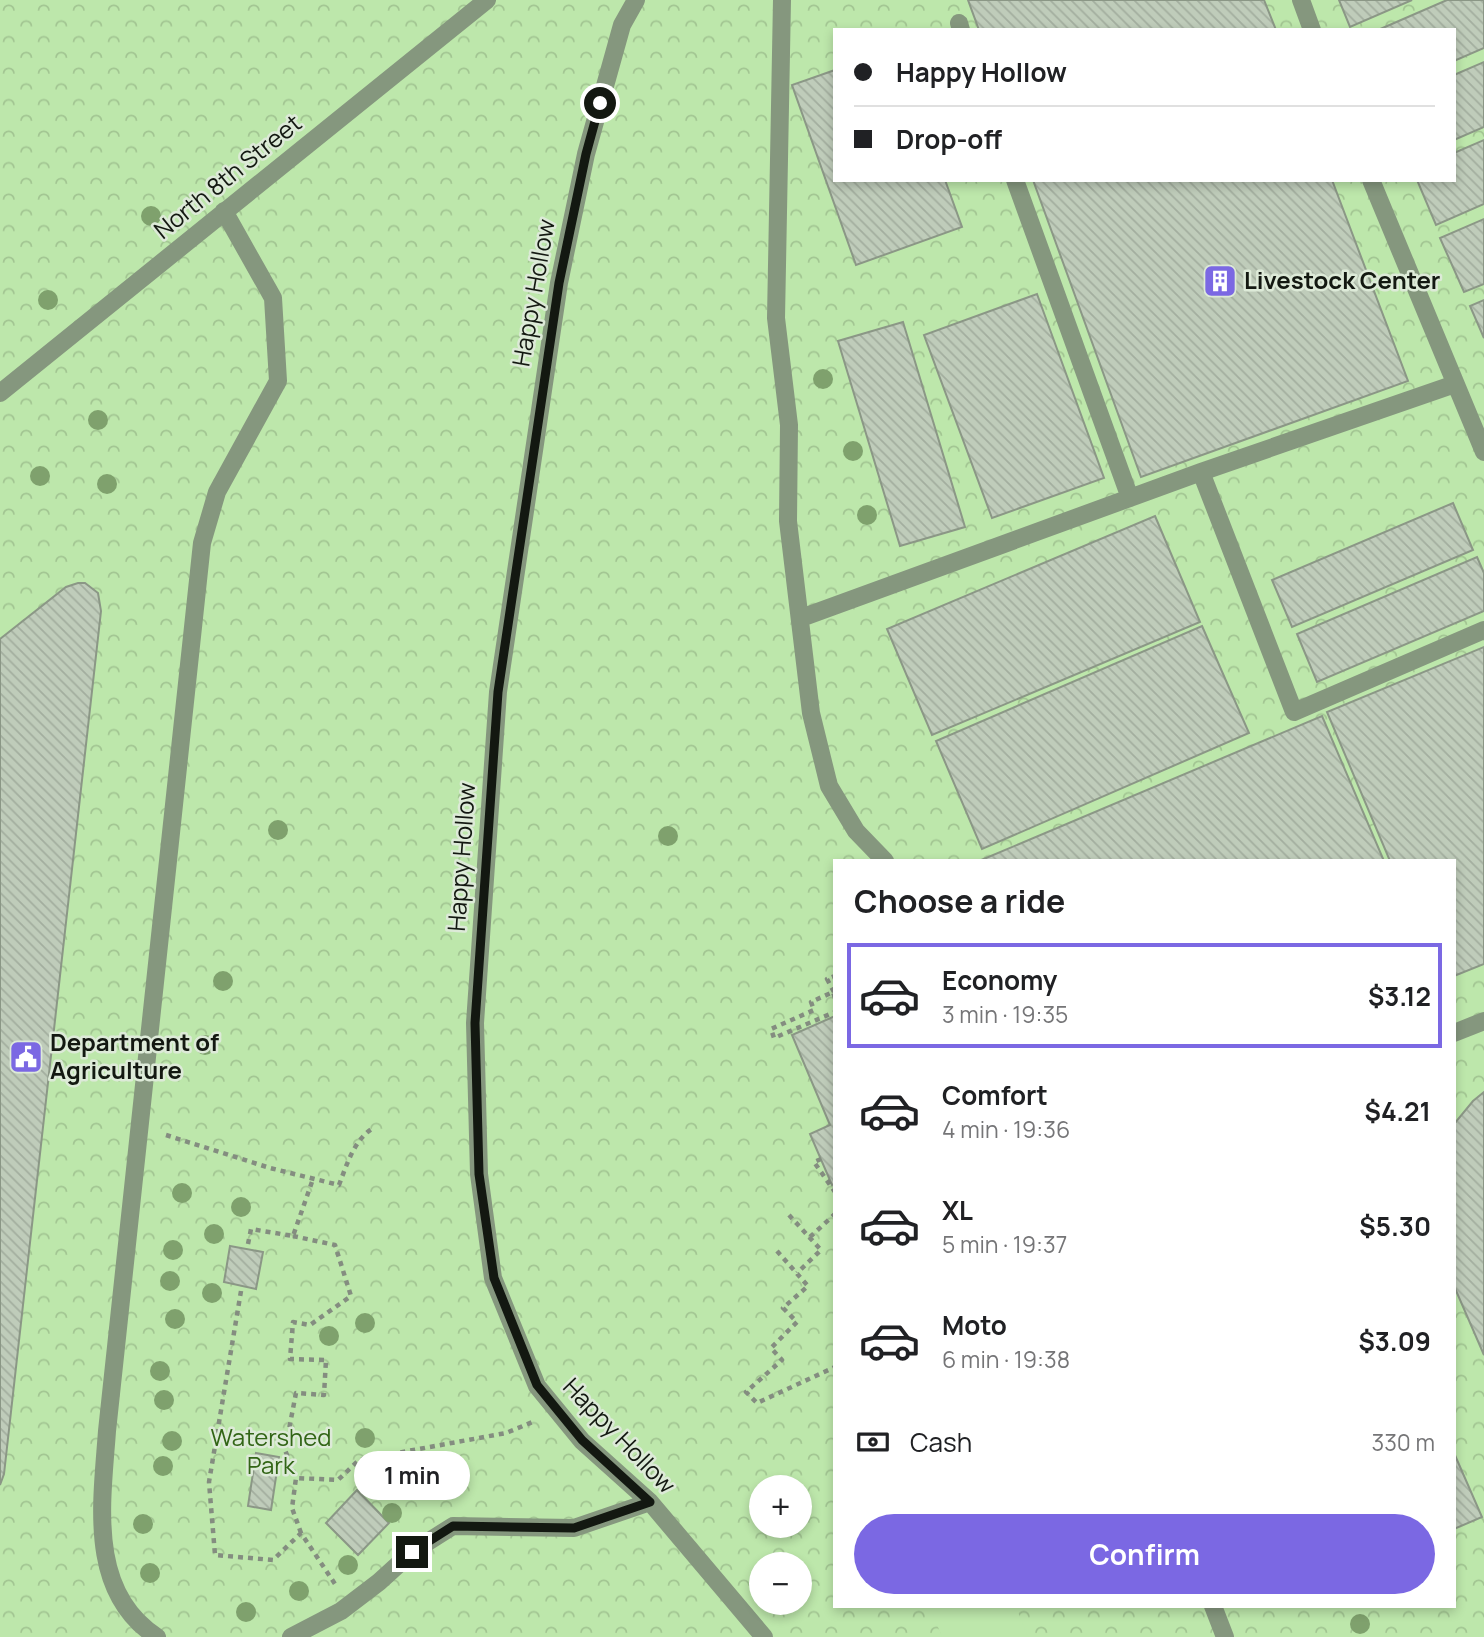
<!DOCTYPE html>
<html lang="en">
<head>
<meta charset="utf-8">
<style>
	body { margin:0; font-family:Manrope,sans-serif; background:#f2f2f2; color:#202124; height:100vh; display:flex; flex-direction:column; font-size:26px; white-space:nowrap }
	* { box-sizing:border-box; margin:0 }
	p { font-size:23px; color:#757577 }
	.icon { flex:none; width:38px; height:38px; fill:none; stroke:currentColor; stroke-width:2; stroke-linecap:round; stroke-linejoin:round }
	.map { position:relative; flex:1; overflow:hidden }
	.panel { position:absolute; left:833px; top:859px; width:623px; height:749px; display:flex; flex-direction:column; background:#fff; border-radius:0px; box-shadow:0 4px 10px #0003 }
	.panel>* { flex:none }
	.guide { position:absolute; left:833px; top:28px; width:623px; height:154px; border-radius:0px; box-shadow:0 4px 10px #0003; display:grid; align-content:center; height:154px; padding:0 21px; background:#fff }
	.tools { position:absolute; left:749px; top:1475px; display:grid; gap:14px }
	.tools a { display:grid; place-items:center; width:63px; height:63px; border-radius:50%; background:#fff; box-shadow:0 4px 10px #0003; font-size:35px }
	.end { position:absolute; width:32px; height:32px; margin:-16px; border:9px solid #131811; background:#fff; box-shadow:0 0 0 4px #fff }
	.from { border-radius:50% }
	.bubble { position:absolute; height:49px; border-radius:24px; background:#fff; box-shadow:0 4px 10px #0003; font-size:23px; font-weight:700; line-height:49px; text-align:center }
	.guide b { display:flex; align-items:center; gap:24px; height:66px; font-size:26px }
	.guide b+b { border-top:2px solid #e0e0e0 }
	.guide i { width:18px; height:18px; background:#202124 }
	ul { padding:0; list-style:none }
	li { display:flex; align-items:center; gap:21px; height:105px; margin:0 14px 10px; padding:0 7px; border:4px solid transparent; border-radius:0px }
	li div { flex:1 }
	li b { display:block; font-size:26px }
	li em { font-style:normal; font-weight:700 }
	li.on { border-color:#7b68e3 }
	li>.icon { width:63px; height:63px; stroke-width:1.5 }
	h2 { padding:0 21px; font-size:32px; line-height:84px }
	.pay { display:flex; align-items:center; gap:18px; height:77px; padding:0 21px; font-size:26px }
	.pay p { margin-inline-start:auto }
	.cta { display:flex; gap:14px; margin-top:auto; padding:14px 21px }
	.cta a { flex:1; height:80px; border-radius:42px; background:#7b68e3; color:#fff; font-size:28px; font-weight:700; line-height:80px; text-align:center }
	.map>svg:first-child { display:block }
</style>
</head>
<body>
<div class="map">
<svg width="1484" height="1637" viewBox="0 0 1484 1637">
	<defs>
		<pattern id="forest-crowns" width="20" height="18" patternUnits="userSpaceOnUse" patternTransform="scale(1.75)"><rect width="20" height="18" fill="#bde7ab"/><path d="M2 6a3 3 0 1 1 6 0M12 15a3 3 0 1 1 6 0" fill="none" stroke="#a2c592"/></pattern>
		<pattern id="building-back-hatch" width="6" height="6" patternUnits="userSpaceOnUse" patternTransform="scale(1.75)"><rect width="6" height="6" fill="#bfccba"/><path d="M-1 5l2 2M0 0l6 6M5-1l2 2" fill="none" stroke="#a3ae9f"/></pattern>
	</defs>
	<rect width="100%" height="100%" fill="#ddead8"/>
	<path fill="url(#forest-crowns)" fill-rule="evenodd" d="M0,0h1484v1637h-1484zM835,30h619v150h-619zM835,861h619v745h-619zM761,1488h39v38h-39zM761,1564h39v39h-39z"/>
	<path fill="#bde7ab" d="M930,1607h86l12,30h-86z"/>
	<path fill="url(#building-back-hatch)" stroke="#8b9786" stroke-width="2" d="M968,0h296l12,30h-297z
		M1339,0h73l-62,27z
		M1447,0h37v48l-30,13v-31h-76z
		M1484,62v65l-30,13v-65z
		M835,70v110h110l17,47 -106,38 -64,-180z
		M1484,140v64l-48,21 -19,-45h37v-27z
		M1033,180h299l76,201 -267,96z
		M1484,219v65l-20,8 -24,-54z
		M1037,294l67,184 -112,40 -68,-183z
		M1484,300v38l-14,-32z
		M903,322l62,205 -65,19 -62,-205z
		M1453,503l20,47 -181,77 -20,-47z
		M1155,516l45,106 -268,113 -45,-106z
		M1477,557l7,16v38l-167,71 -20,-48z
		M78,583h7l13,10 3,18 -97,863 -4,11v-846l66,-52z
		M1202,626l47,107 -267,116 -46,-108z
		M1484,647v317l-30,12v-115h-64l-63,-149z
		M1322,716l62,145h-405z
		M835,1016v168l-3,1 -22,-51 20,-9 -38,-90z
		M1484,1092v263l-30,-69v-162l19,-23z
		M230,1246l33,6 -7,37 -32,-7z
		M256,1453l23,4 -8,53 -23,-4z
		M1454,1453l28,64 -28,12z
		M357,1490l32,33 -31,32 -32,-32z"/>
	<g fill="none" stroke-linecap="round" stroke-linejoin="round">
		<path stroke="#848d80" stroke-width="4.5" stroke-dasharray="5 5" stroke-linecap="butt" d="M834,992l-7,-13 8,-3
			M835,998l-2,-6 -22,10 3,8 -43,19 3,9 61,-26
			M166,1135l104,33 69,17c8,-21 15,-45 34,-57
			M821,1159l-7,3 21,30
			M789,1215l32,35 -24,23
			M293,1236l42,9 16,51 -41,29 -17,-3 -3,37 36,1 -2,35 -28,-2 -11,57 11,28
			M810,1237l25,-23
			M248,1244l3,-15 42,7 20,-57
			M777,1251l31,35 -25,22 14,14 -26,26 11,12 -36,32 11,11 78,-36
			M241,1291l-32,191 6,73 58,5 28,-27 34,51
			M301,1533l-9,-25 4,-30 42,2 21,-20 147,-27 29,-12"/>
		<path stroke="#85977e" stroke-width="18" d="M636,0l-14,25 -36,129 -27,129 -61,409 -23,331 4,151 14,104 44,108 45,55 68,61 114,135
			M782,0l-6,318 13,107 -1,96 23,192 18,73 27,45 29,30
			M1301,0l11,30
			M959,23l2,7
			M1015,180l115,318
			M1371,180l113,272
			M0,393l487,-393
			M1201,472l93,240 190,-82
			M801,618l400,-146 254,-88
			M1454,1033l30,-12
			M1213,1606l12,31
			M157,1637c-70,-45 -55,-135 -50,-206l95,-888 15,-51 61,-111 -5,-83 -49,-87
			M291,1637l50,-26 38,-29 33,-30 41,-26 121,2 76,-26"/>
	</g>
	<g fill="#7fa16d">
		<circle cx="151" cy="216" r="10"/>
		<circle cx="48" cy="300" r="10"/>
		<circle cx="823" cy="379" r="10"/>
		<circle cx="98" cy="420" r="10"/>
		<circle cx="853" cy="451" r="10"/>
		<circle cx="40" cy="476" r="10"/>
		<circle cx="107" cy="484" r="10"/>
		<circle cx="867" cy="515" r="10"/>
		<circle cx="278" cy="830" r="10"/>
		<circle cx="668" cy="836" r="10"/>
		<circle cx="223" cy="981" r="10"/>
		<circle cx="205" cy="1045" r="10"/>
		<circle cx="182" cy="1193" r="10"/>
		<circle cx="241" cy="1207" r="10"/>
		<circle cx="214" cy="1234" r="10"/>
		<circle cx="173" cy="1250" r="10"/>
		<circle cx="170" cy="1281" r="10"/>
		<circle cx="212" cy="1293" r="10"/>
		<circle cx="175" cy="1319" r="10"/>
		<circle cx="365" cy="1323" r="10"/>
		<circle cx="329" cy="1336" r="10"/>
		<circle cx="160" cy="1371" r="10"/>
		<circle cx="164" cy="1400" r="10"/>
		<circle cx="365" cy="1438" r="10"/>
		<circle cx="172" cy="1441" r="10"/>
		<circle cx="163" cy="1466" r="10"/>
		<circle cx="373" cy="1482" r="10"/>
		<circle cx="392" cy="1513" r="10"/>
		<circle cx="143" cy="1524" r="10"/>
		<circle cx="348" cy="1565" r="10"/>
		<circle cx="150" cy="1573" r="10"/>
		<circle cx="299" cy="1591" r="10"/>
		<circle cx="246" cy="1612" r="10"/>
		<circle cx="1360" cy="1624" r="10"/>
	</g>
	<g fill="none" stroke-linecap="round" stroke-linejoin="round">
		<path stroke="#131811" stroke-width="9" d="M412,1552l41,-26 121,2 76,-26 -68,-62 -45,-55 -43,-107 -15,-104 -4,-151 23,-331 61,-409 27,-129 14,-51"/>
	</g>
	<defs>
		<symbol id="building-square" viewBox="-11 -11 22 22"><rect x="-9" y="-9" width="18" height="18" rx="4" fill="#7b68e3" stroke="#ddead8"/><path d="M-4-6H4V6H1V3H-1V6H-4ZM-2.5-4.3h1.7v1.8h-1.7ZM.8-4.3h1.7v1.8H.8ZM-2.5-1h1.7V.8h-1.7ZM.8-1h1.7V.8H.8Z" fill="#fff"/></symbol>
		<symbol id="civic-square" viewBox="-11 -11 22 22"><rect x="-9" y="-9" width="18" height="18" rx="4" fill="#7b68e3" stroke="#ddead8"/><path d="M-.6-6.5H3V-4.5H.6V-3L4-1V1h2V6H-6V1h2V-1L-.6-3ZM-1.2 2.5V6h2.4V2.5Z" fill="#fff"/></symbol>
	</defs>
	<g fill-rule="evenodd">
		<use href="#building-square" x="1201" y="262" width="38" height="38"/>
		<use href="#civic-square" x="7" y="1038" width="38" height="38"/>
	</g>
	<g text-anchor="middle" stroke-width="5" stroke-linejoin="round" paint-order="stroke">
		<g font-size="24" fill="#131811" stroke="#ddead8">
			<text transform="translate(228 177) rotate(-39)" y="8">North 8th Street</text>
			<text transform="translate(534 293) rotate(-80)" y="8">Happy Hollow</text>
			<text transform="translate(462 857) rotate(-86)" y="8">Happy Hollow</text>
			<text transform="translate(619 1436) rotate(46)" y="8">Happy Hollow</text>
		</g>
		<g font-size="24" font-weight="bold" fill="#131811" stroke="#ddead8" text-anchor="start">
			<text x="1244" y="289">Livestock Center</text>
			<text x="50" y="1051">Department of<tspan x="50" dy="28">Agriculture</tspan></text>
		</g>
		<g font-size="24" fill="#326516" stroke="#ddead8">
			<text x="271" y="1446">Watershed<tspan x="271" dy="28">Park</tspan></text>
		</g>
	</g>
</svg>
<div class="tools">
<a>+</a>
<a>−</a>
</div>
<i class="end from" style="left:600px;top:103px"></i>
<i class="end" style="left:412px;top:1552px"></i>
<div class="bubble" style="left:354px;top:1451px;width:116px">1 min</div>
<div class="guide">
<b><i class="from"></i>Happy Hollow</b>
<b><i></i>Drop-off</b>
</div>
<section class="panel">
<h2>Choose a ride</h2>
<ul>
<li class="on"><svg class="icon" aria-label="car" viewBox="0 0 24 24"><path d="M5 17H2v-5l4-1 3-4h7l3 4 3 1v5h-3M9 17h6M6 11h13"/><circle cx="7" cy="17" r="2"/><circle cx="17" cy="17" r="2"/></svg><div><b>Economy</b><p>3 min · 19:35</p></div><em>$3.12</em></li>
<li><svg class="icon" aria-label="car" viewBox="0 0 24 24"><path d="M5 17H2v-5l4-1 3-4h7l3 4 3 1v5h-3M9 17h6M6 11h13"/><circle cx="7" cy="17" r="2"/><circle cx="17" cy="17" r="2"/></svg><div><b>Comfort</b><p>4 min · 19:36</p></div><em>$4.21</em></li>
<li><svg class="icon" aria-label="car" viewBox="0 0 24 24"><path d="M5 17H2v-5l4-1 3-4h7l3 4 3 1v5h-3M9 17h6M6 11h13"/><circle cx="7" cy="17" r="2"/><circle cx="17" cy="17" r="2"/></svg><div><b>XL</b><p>5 min · 19:37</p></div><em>$5.30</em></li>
<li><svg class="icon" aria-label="car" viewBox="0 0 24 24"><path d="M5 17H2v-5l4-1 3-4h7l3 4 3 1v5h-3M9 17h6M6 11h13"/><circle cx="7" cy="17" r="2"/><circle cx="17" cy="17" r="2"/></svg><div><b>Moto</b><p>6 min · 19:38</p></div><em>$3.09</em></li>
</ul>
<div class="pay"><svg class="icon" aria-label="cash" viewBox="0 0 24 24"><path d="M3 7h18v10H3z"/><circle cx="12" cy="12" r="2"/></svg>Cash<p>330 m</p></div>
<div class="cta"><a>Confirm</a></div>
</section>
</div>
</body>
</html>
